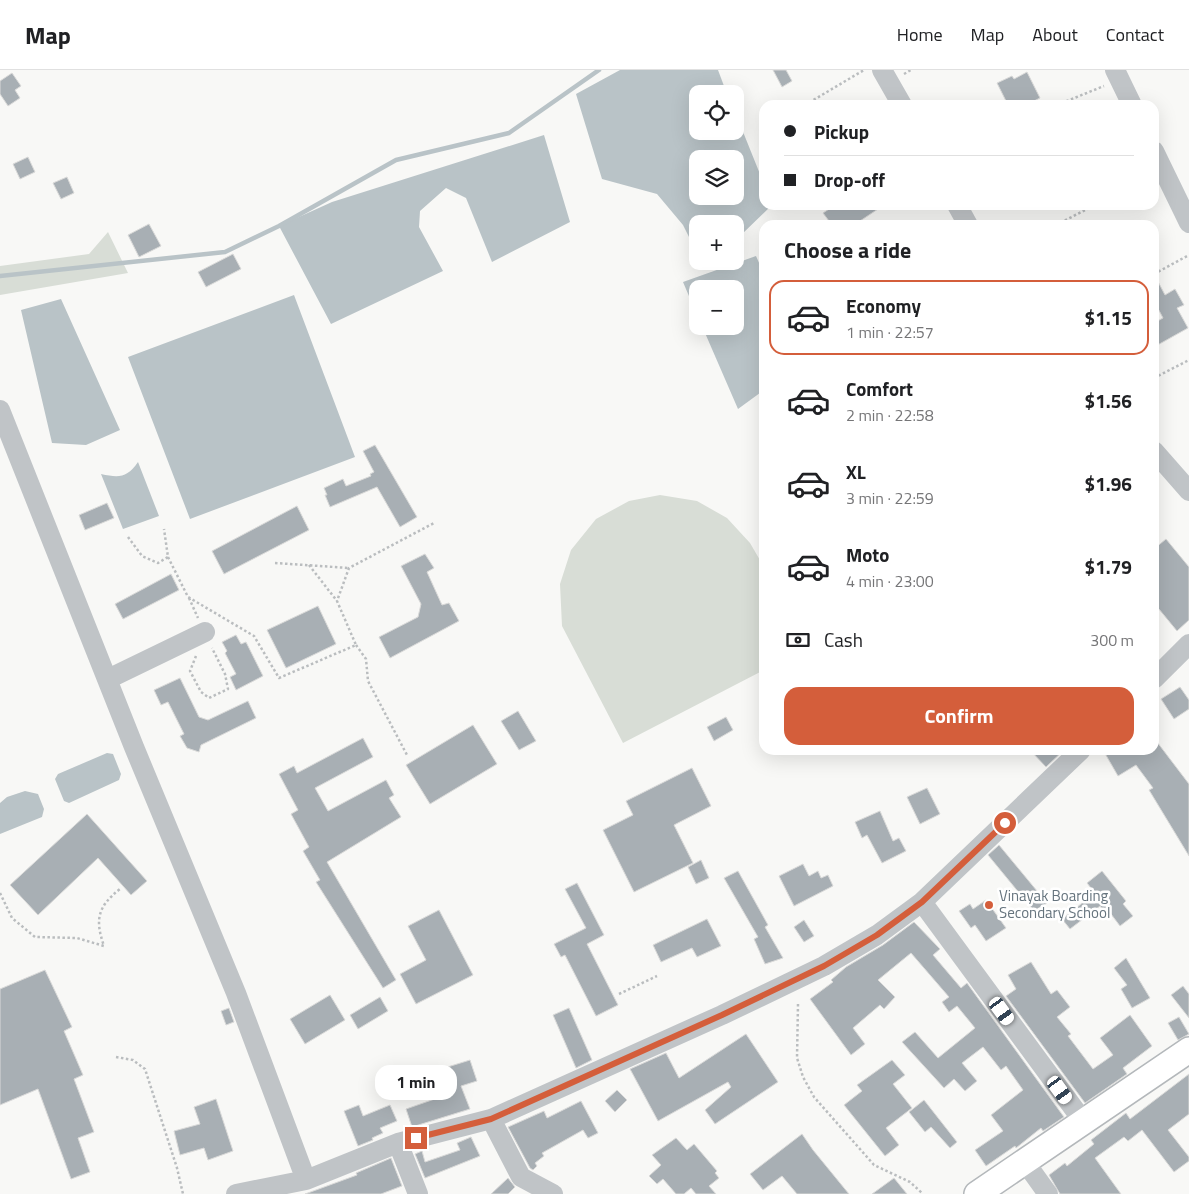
<!DOCTYPE html>
<html lang="en">
<head>
<meta charset="utf-8">
<style>
	body { margin:0; font-family:"Titillium Web",sans-serif; background:#f6f6f6; color:#202124; height:100vh; display:flex; flex-direction:column; font-size:19px; white-space:nowrap }
	* { box-sizing:border-box; margin:0 }
	p { font-size:16px; color:#757577 }
	.icon { flex:none; width:28px; height:28px; fill:none; stroke:currentColor; stroke-width:2; stroke-linecap:round; stroke-linejoin:round }
	.map { position:relative; flex:1; overflow:hidden }
	.side { position:absolute; left:759px; top:150px; width:400px; height:535px; display:flex; flex-direction:column; background:#fff; border-radius:15px; box-shadow:0 5px 20px #0002 }
	.side>* { flex:none }
	.hud { position:absolute; left:759px; top:30px; width:400px; height:110px; border-radius:15px; box-shadow:0 5px 20px #0002; display:grid; align-content:center; height:110px; padding:0 25px; background:#fff }
	.tools { position:absolute; left:689px; top:15px; display:grid; gap:10px }
	.tools a { display:grid; place-items:center; width:55px; height:55px; border-radius:10px; background:#fff; box-shadow:0 5px 20px #0002; font-size:25px }
	.end { position:absolute; width:22px; height:22px; margin:-11px; border:6px solid #d45e3b; background:#fff; box-shadow:0 0 0 2px #fff }
	.from { border-radius:50% }
	.bubble { position:absolute; height:35px; border-radius:15px; background:#fff; box-shadow:0 5px 20px #0002; font-size:16px; font-weight:700; line-height:35px; text-align:center }
	.car { position:absolute; width:15px; height:30px; margin:-15px -8px; border-radius:6px; box-shadow:0 0 4px 1px #0007; background:linear-gradient(#fff 24%,#345 0 40%,#fff 0 76%,#345 0 86%,#fff 0) }
	.hud b { display:flex; align-items:center; gap:18px; height:48px; font-size:19px }
	.hud b+b { border-top:1px solid #e0e0e0 }
	.hud i { width:12px; height:12px; background:#202124 }
	ul { padding:0; list-style:none }
	li { display:flex; align-items:center; gap:15px; height:75px; margin:0 10px 8px; padding:0 15px; border:2px solid transparent; border-radius:15px }
	li div { flex:1 }
	li b { display:block; font-size:19px }
	li em { font-style:normal; font-weight:700 }
	li.selected { border-color:#d45e3b }
	li>.icon { width:45px; height:45px; stroke-width:1.5 }
	h2 { padding:0 25px; font-size:22px; line-height:60px }
	.pay { display:flex; align-items:center; gap:12px; height:55px; padding:0 25px; font-size:19px }
	.pay p { margin-inline-start:auto }
	.cta { display:flex; gap:10px; margin-top:auto; padding:10px 25px }
	.cta a { flex:1; height:58px; border-radius:15px; background:#d45e3b; color:#fff; font-size:20px; font-weight:700; line-height:58px; text-align:center }
	header { display:flex; align-items:center; gap:30px; box-sizing:border-box; height:70px; padding:0 25px; background:#fff; border-bottom:1px solid #e0e0e0 }
	header strong { font-size:24px }
	nav { display:flex; gap:28px; margin-inline-start:auto; font-size:18px }
	.map>svg:first-child { display:block }
</style>
</head>
<body>
<header>
<strong>Map</strong>
<nav><a>Home</a><a>Map</a><a>About</a><a>Contact</a></nav>
</header>
<div class="map">
<svg width="1189" height="1124" viewBox="0 0 1189 1124">
	<rect width="100%" height="100%" fill="#f8f8f6"/>
	<path fill="#d8ddd6" d="M108,162l20,41 -128,22v-29l89,-12z
		M660,425l37,6 30,17 23,25 14,24v103l-141,73 -61,-117 -2,-42 11,-34 25,-31 33,-18z"/>
	<path fill="#b9c3c7" fill-rule="evenodd" d="M620,0h98l9,24h-29v37h37v-19l29,72v21h8l-33,32 -4,1v-14h-37l-2,27 -13,-26 -26,-31 -55,-15 -26,-85zM698,89h37v37h-37z
		M544,65l26,87 -78,40 -26,-64 -20,-10 -26,23 -1,16 24,44 -112,53 -52,-98 53,-24z
		M756,186l8,18v116l-26,19 -36,-83h33v-37h-37l-1,26 -14,-33z
		M294,225l61,162 -165,62 -62,-162z
		M61,229l59,131 -34,15 -34,-2 -31,-133z
		M138,392l21,54 -36,13 -22,-55c18,4 26,4 37,-12z
		M107,683l6,1 8,20 -2,6 -50,23 -5,-2 -9,-22 3,-5z
		M25,721l13,3 6,15 -2,8 -42,17v-31l7,-6z"/>
	<g fill="none" stroke-linecap="round" stroke-linejoin="round">
		<path stroke="#b9c3c7" stroke-width="4.5" d="M0,206l225,-24 54,-26 117,-66 113,-27 90,-63"/>
	</g>
	<path fill="#a8afb4" stroke="#dadad9" d="M773,0h13l6,11 -10,6z
		M1027,2l13,26 -14,7h-18l-11,-22 15,-7 2,3z
		M12,3l9,13 -6,4 5,8 -12,8 -8,-12v-13z
		M28,87l7,15 -15,7 -7,-15z
		M67,107l7,16 -13,6 -8,-16z
		M835,135h49l-30,20h-22l-9,-12z
		M149,154l12,22 -22,11 -11,-22z
		M233,184l8,15 -35,18 -8,-15z
		M1154,204l11,21 10,-6 9,16 -7,3 11,20 -34,19v-24l9,-5 -9,-17z
		M375,375l42,72 -17,10 -23,-40 -47,20 -5,-12h2l-3,-7 19,-9 3,7 25,-10 -1,-2 4,-2 -11,-21z
		M107,433l7,15 -29,12 -6,-15z
		M297,436l12,24 -85,44 -12,-23z
		M1166,469l23,28v53l-12,11 -23,-28v-54z
		M425,484l9,14 -7,4 15,33 7,-2 10,18 -69,37 -11,-21 39,-20 3,-13 -20,-38z
		M171,504l8,16 -56,29 -8,-15z
		M318,536l18,38 -50,24 -19,-38z
		M236,565l5,9 5,-2 17,34 -27,14 -6,-13 6,-3 -11,-21 2,-2 -5,-9z
		M180,608l19,39 9,3 40,-19 8,17 -55,27 -2,7 -12,-4 -7,-12 4,-2 -16,-32 -7,3 -7,-15z
		M1180,617l9,13v9l-15,10 -13,-20z
		M518,641l18,30 -17,9 -18,-29z
		M726,647l7,13 -19,11 -7,-14z
		M473,655l24,39 -67,40 -24,-39z
		M363,668l10,19 -58,31 13,23 58,-31 8,15 -5,3 12,19 -74,45 69,118 -13,8 -67,-106 4,-2 -17,-29 6,-4 -18,-33 7,-4 -19,-36 15,-8 3,7z
		M1154,668l35,46v72l-40,-66 4,-2 -17,-23 -18,11 -15,-26h51z
		M1030,680h34l-18,17z
		M692,698l19,38 -37,19 19,38 -59,29 -31,-62 30,-15 -7,-14z
		M927,718l13,26 -20,10 -13,-27z
		M880,741l13,30 6,-3 7,13 -24,12 -15,-28 -5,3 -7,-16z
		M87,744l60,67 -16,14 -33,-37 -60,57 -28,-30z
		M999,775l48,58 -13,8 -46,-56z
		M701,790l8,18 -13,6 -8,-17z
		M803,794l6,12 9,-5 3,7 7,-3 5,11 -39,20 -15,-30z
		M738,801l30,54 -3,2 18,31 -18,6 -11,-25 4,-2 -34,-59z
		M1102,801l24,30 -3,3 10,12 -13,10 -9,-12 -3,2 -8,-10 -30,23 -8,-10 33,-26 -8,-10z
		M577,813l27,52 -17,9 31,61 -22,11 -31,-61 -4,2 -7,-13 32,-16 -21,-39z
		M986,830l20,28 -20,13 -11,-16 -4,3 -12,-17 11,-7 3,5z
		M439,840l34,65 -57,29 -16,-30 26,-14 -18,-34z
		M707,849l14,27 -24,11 -5,-9 -31,14 -8,-17z
		M804,850l10,16 -10,6 -10,-15z
		M914,852l26,27 -7,6 28,33 6,-5 97,134 -21,14 -2,-3 -25,20 -1,-2 -29,20 -11,-16 28,-19 -12,-16 32,-25 -17,-24 -5,4 -18,-23 -21,16 15,18 -12,10 -11,-12 -10,9 -42,-46 13,-10 23,26 37,-30 -18,-22 -8,6 -7,-10 7,-5 -38,-44 -33,27 17,17 -11,12 -4,-4 -27,23 12,16 -14,11 -41,-56 23,-17 -2,-2 15,-13 37,-22z
		M1126,888l24,40 -18,10 -11,-19 6,-4 -13,-17z
		M1031,892l20,32 6,-4 13,17 -13,10 14,17 -3,2 25,33 20,-14 -13,-17 30,-23 22,31 -29,22 4,6 -42,29 -79,-107 10,-7 -8,-14z
		M45,900l27,57 -8,4 19,44 -9,4 20,53 -16,6 12,34 -19,7 -33,-90 -38,16v-116z
		M1183,916l6,8v24l-18,-23z
		M330,925l15,25 -40,24 -15,-25z
		M380,927l8,14 -30,18 -8,-14z
		M229,938l5,14 -8,3 -5,-14z
		M569,938l23,52 -16,8 -23,-53z
		M1179,947l10,17 -11,6 -10,-17z
		M746,964l32,48 -63,42 -10,-14 26,-23 -3,-5 -70,39 -28,-52 36,-16 13,25z
		M470,990l7,21 -16,5 9,23 -58,18 -6,-18 40,-14 -8,-25z
		M892,990l13,15 -12,9 19,24 -26,20 13,17 -14,11 -41,-51 18,-14 -5,-6z
		M1189,1004v40l-21,16 21,27v4l-15,11 -32,-42 -14,11 -4,-4 -29,21 26,36h-61l-11,-19 16,-12 2,3 27,-22 -3,-4 35,-27 4,6z
		M617,1020l10,10 -12,12 -10,-11z
		M216,1029l17,52 -25,9 -4,-12 -24,7 -6,-24 26,-7 -6,-17z
		M924,1030l33,42 -7,6 -19,-21 -6,5 -16,-20z
		M581,1031l17,32 -10,5 -5,-8 -41,23 2,3 -9,7 2,3 -4,4 -3,-2 -22,-41 36,-16 3,7z
		M359,1035l4,11 27,-11 7,16 -17,7 3,5 -11,5 1,2 -15,6 -14,-35z
		M802,1064l11,16 36,44h-52l-15,-18 -19,14 -13,-16z
		M471,1067l9,19 -55,22 -10,-24 7,-3 3,11 35,-12 -3,-7z
		M676,1068l11,12 7,-6 23,27 -2,2 4,5 -10,8 7,8h-20l-5,-6 -7,6h-8l-13,-15 -6,5 -8,-8 12,-11 -9,-10z
		M391,1088l11,28 -21,8h-76l52,-19 -1,-2z
		M508,1108l7,9 -7,7h-17z
		M894,1108l13,16h-35z"/>
	<g fill="none" stroke-linecap="round" stroke-linejoin="round">
		<defs>
			<path id="major" d="M977,1124l212,-144"/>
		</defs>
		<use href="#major" stroke="#b4b8bb" stroke-width="28"/>
		<path stroke="#babdbf" stroke-width="2.5" stroke-dasharray="2.5 2.5" stroke-linecap="butt" d="M904,4l7,-4
			M805,35l59,-35
			M1057,35l47,-19
			M792,137l3,-2
			M938,155l8,-5
			M1056,155l39,-20
			M1154,204l35,-19
			M1154,308l35,-18
			M128,467l14,19 16,7 10,-6 -4,-28
			M168,487l20,40 66,39 25,42 77,-33 -19,-44 12,-33 85,-45
			M275,493l74,5
			M309,495l28,36
			M189,528l9,20
			M356,575l10,14 2,22 39,74
			M196,586l-6,15 11,21 8,6 19,-9 -3,-15 -13,-26
			M0,823l12,25 23,19 42,1 27,8c-9,-26 -7,-39 16,-57
			M619,924l38,-18
			M798,934l-1,54 6,19 11,20 60,68 36,17 13,12
			M116,987l17,3 12,9 32,99 6,26"/>
		<path stroke="#c0c4c7" stroke-width="20" d="M882,0l20,35
			M1115,0l17,35
			M1154,81l35,72
			M957,135l11,20
			M0,340l134,337 102,246 70,187
			M1154,381l35,40
			M108,609l97,-47
			M1154,609l35,-35
			M922,832l161,219
			M491,1049l30,58 32,17
			M398,1073l20,51
			M1025,1092l23,32
			M236,1124l70,-14 92,-37 93,-24 231,-104 102,-49 53,-31 45,-33 159,-152"/>
		<use href="#major" stroke="#fff" stroke-width="25"/>
	</g>
	<g fill="none" stroke-linecap="round" stroke-linejoin="round">
		<path stroke="#d45e3b" stroke-width="6" d="M416,1068l75,-19 231,-104 102,-49 53,-31 45,-33 83,-79"/>
	</g>
	<circle fill="#d45e3b" stroke="#fff" stroke-width="2" cx="989" cy="835" r="5"/>
	<g text-anchor="middle" stroke-width="5" stroke-linejoin="round" paint-order="stroke">
		<g font-size="15" fill="#66747e" stroke="#fff" text-anchor="start">
			<text x="999" y="831">Vinayak Boarding<tspan x="999" dy="17">Secondary School</tspan></text>
		</g>
	</g>
</svg>
<div class="tools">
<a><svg class="icon" aria-label="locate" viewBox="0 0 24 24"><circle cx="12" cy="12" r="6"/><path d="M12 2v4M12 18v4M2 12h4M18 12h4"/></svg></a>
<a><svg class="icon" aria-label="layers" viewBox="0 0 24 24"><path d="M12 4l9 5-9 5-9-5zM3 14l9 5 9-5"/></svg></a>
<a>+</a>
<a>−</a>
</div>
<i class="end from" style="left:1005px;top:753px"></i>
<i class="end" style="left:416px;top:1068px"></i>
<div class="bubble" style="left:375px;top:995px;width:82px">1 min</div>
<i class="car" style="left:1002px;top:941px;rotate:144deg"></i>
<i class="car" style="left:1060px;top:1020px;rotate:144deg"></i>
<div class="hud">
<b><i class="from"></i>Pickup</b>
<b><i></i>Drop-off</b>
</div>
<section class="side">
<h2>Choose a ride</h2>
<ul>
<li class="selected"><svg class="icon" aria-label="car" viewBox="0 0 24 24"><path d="M5 17H2v-5l4-1 3-4h7l3 4 3 1v5h-3M9 17h6M6 11h13"/><circle cx="7" cy="17" r="2"/><circle cx="17" cy="17" r="2"/></svg><div><b>Economy</b><p>1 min · 22:57</p></div><em>$1.15</em></li>
<li><svg class="icon" aria-label="car" viewBox="0 0 24 24"><path d="M5 17H2v-5l4-1 3-4h7l3 4 3 1v5h-3M9 17h6M6 11h13"/><circle cx="7" cy="17" r="2"/><circle cx="17" cy="17" r="2"/></svg><div><b>Comfort</b><p>2 min · 22:58</p></div><em>$1.56</em></li>
<li><svg class="icon" aria-label="car" viewBox="0 0 24 24"><path d="M5 17H2v-5l4-1 3-4h7l3 4 3 1v5h-3M9 17h6M6 11h13"/><circle cx="7" cy="17" r="2"/><circle cx="17" cy="17" r="2"/></svg><div><b>XL</b><p>3 min · 22:59</p></div><em>$1.96</em></li>
<li><svg class="icon" aria-label="car" viewBox="0 0 24 24"><path d="M5 17H2v-5l4-1 3-4h7l3 4 3 1v5h-3M9 17h6M6 11h13"/><circle cx="7" cy="17" r="2"/><circle cx="17" cy="17" r="2"/></svg><div><b>Moto</b><p>4 min · 23:00</p></div><em>$1.79</em></li>
</ul>
<div class="pay"><svg class="icon" aria-label="cash" viewBox="0 0 24 24"><path d="M3 7h18v10H3z"/><circle cx="12" cy="12" r="2"/></svg>Cash<p>300 m</p></div>
<div class="cta"><a>Confirm</a></div>
</section>
</div>
</body>
</html>
